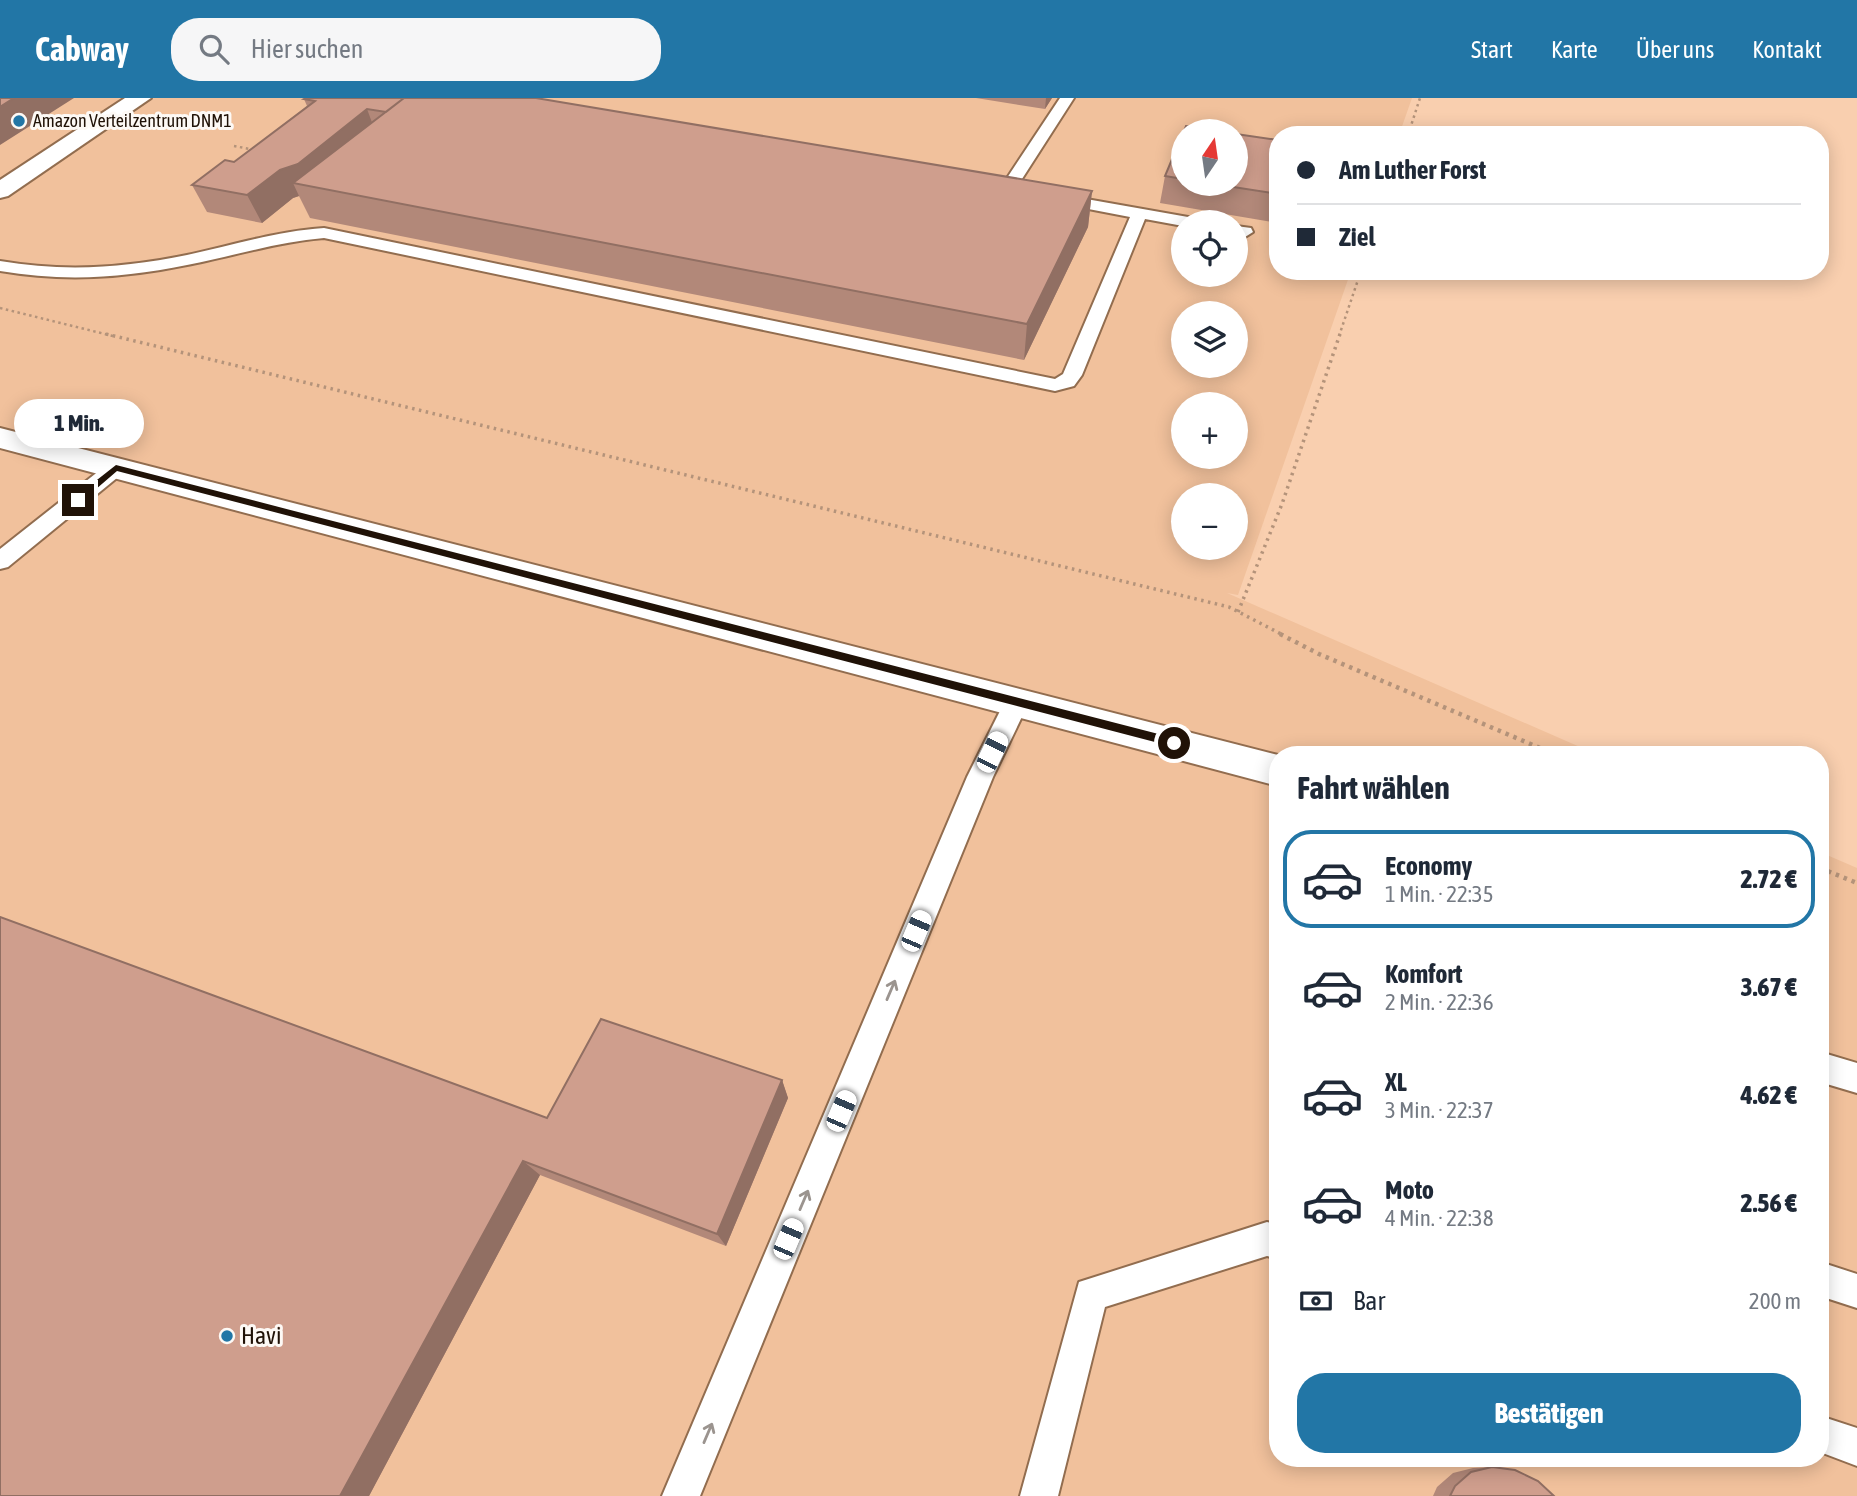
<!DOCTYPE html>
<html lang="de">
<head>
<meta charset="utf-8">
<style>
	body { margin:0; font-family:"Asap Condensed",sans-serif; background:#f6f6f7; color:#1f2937; height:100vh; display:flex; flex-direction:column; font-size:26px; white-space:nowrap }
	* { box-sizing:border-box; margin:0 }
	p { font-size:23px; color:#747a83 }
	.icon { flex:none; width:38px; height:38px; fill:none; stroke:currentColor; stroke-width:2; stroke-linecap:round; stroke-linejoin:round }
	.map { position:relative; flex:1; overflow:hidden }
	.details { position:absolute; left:1269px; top:648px; width:560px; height:721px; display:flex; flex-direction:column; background:#fff; border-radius:28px; box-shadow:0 4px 18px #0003 }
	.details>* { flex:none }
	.guide { position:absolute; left:1269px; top:28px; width:560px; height:154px; border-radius:28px; box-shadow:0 4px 18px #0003; display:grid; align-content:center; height:154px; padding:0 28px; background:#fff }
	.needle { width:46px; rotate:13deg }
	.buttons { position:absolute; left:1171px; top:21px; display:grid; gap:14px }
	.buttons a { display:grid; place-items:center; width:77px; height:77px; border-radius:50%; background:#fff; box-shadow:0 4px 18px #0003; font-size:35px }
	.end { position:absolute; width:32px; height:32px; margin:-16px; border:9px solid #201207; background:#fff; box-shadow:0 0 0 4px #fff }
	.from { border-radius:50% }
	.bubble { position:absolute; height:49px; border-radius:24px; background:#fff; box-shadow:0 4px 18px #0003; font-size:23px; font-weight:800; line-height:49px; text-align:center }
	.car { position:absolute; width:21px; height:42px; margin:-21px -10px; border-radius:9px; box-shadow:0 0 5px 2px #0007; background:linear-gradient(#fff 24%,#345 0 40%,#fff 0 76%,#345 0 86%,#fff 0) }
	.guide b { display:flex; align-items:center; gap:24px; height:66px; font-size:26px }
	.guide b+b { border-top:2px solid #e0e1e3 }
	.guide i { width:18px; height:18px; background:#1f2937 }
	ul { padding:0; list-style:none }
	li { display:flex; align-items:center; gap:21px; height:98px; margin:0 14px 10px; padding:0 14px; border:4px solid transparent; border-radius:28px }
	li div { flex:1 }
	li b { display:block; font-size:26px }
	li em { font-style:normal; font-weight:800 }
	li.selected { border-color:#2276a6 }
	li>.icon { width:63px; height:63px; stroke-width:1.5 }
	h2 { padding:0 28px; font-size:32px; line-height:84px }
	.pay { display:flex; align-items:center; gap:18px; height:77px; padding:0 28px; font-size:26px }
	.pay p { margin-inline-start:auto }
	.button { display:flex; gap:14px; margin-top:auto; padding:14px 28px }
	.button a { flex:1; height:80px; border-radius:28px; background:#2276a6; color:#fff; font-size:28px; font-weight:800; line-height:80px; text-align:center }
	header { display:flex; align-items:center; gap:42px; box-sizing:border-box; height:98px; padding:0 35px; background:#2276a6; color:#fff }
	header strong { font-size:33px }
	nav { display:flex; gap:38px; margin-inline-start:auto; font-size:24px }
	.search { width:490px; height:63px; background:#f6f6f7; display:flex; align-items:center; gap:18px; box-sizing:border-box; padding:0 24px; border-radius:28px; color:#747a83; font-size:26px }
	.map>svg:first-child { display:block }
</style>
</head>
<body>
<header>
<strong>Cabway</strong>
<div class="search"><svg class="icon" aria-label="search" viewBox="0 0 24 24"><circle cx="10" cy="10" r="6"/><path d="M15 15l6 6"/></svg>Hier suchen</div>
<nav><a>Start</a><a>Karte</a><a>Über uns</a><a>Kontakt</a></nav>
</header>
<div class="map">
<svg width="1857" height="1398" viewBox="0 0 1857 1398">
	<rect width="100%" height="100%" fill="#f9cfaf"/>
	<path fill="#f1c19c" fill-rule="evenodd" d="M0,0h1412l-13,37h-121v136h73l-113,324 -11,-2 369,161h-318v704h542v-606l37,16v628h-1857zM1183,33h53v53h-53zM1183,124h53v53h-53zM1183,215h53v53h-53zM1183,306h53v53h-53zM1183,397h53v53h-53z"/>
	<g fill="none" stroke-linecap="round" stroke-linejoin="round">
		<defs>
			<path id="lane" d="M1060,0h14l-61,95h-12l-2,-3z
				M1058,96l130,23 8,5h-13v4l-38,-7 -63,156 -8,11 -19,5 -731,-153c-47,4 -91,18 -137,27 -63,13 -123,17 -187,6v-10c64,11 124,7 187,-6 46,-10 90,-24 137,-27l731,151 8,-5 67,-157 -78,-15 -2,-3 2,-3z
				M1236,128l15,2 2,4 -8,5 -9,-1z
				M116,363l7,2 3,5 -3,5 -115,94 -8,2v-20l109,-86z
				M1017,594l9,3 3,7 -36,75 -293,719h-38l305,-719 41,-82z
				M1820,954l37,11v30l-37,-11z
				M1267,1124l11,3v34l-11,-3 -162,51 -47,189h-38l59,-214z
				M1820,1164l37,12v34l-37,-12z
				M1820,1318l37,12v38l-37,-14z"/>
			<path id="street" d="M0,330l1278,327v31l-1278,-338z"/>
			<path id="secondary" d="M125,0h26l-143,98 -8,2v-18z"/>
		</defs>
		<use href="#lane" stroke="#926d4f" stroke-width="4"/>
		<use href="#street" stroke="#926d4f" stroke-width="4"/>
		<use href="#secondary" stroke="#926d4f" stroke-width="4"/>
		<path stroke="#b4937a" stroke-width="2.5" stroke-dasharray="2.5 3.5" stroke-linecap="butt" d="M1408,37l12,-37
			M234,48l21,4
			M0,210l113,28
			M1339,238l22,-65"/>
		<path stroke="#b4937a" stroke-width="3.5" stroke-dasharray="2.5 4.5" stroke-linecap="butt" d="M106,236l1123,273 54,28
			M1238,514l44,-108 58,-170"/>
		<path stroke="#b4937a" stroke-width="4.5" stroke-dasharray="3.5 5" stroke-linecap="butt" d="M1280,536l39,20 235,100
			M1820,770l37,15"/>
		<use href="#lane" fill="#fff" fill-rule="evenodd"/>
		<use href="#street" fill="#fff" fill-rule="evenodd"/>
		<use href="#secondary" fill="#fff" fill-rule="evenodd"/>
	</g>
	<path fill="#b28879" d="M976,0h76l-7,11z
		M304,1l788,92 -4,36 -64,133 -714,-142 -11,-22 -6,2 -31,25 -55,-11 -15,-27 42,-23 73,-56z
		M1183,35v51h53l42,-44v83l-118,-20 5,-27z
		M782,982l6,18 -62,148 -186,-71 -171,321h-369l547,-378z
		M1492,1369l62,29h-121l4,-9 16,-14 20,-5z"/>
	<path fill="#916f63" d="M14,0h60l-74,47v-38z
		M1046,0h6l-7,11z
		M367,11l10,27 -84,47 6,13 -6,2 -31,25 -15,-28 33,-25z
		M1092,93l-4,36 -64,133 3,-36z
		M782,982l6,18 -62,148 -9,-12z
		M523,1063l17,14 -171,321h-29z"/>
	<path fill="#cf9e8d" stroke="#916f63" stroke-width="2" d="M0,0h14l-14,9z
		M306,0h98l-18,14 -19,-3 -69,55 -18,6 -33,25 -55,-10 33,-25 9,2 81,-61 -11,-2z
		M404,0h132l556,93 -65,133 -734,-141z
		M1186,28l34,5h-36z
		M1183,35v46l-18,-3z
		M1236,36l42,6v54l-64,-10h22z
		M0,819l547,201 54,-99 181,61 -65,154 -194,-73 -183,335h-340z
		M1492,1369l23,3 23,11 16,15h-104l5,-10 16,-14z"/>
	<defs><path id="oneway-shaft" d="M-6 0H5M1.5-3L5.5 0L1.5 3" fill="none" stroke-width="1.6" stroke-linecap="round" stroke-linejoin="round" transform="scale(1.75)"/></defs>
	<g stroke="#9b948f">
		<use href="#oneway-shaft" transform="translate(891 892) rotate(-67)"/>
		<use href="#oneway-shaft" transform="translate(804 1102) rotate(-67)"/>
		<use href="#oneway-shaft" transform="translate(708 1335) rotate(-67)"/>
	</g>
	<path fill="#201207" d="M116,367l1058,273 6,5 -6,4 -1057,-276 -36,31h-7v-4z"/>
	<g fill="#2276a6" stroke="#fdf9f5" stroke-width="2.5">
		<circle cx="19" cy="23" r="7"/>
		<circle cx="227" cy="1238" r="7"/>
	</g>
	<g text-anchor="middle" stroke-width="6" stroke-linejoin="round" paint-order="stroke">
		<g font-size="18" fill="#201207" stroke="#fdf9f5" text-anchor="start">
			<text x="33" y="29">Amazon Verteilzentrum DNM1</text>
		</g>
		<g font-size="24" fill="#201207" stroke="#fdf9f5" text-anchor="start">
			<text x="241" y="1246">Havi</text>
		</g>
	</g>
</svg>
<div class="buttons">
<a><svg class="needle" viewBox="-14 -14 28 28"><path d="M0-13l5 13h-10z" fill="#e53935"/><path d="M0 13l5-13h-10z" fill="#747a83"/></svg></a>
<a><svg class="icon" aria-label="locate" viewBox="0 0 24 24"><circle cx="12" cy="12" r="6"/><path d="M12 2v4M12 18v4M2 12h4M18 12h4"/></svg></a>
<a><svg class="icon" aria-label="layers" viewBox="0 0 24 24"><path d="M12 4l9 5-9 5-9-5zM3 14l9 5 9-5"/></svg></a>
<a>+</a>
<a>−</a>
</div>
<i class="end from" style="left:1174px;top:645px"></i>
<i class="end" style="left:78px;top:402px"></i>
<div class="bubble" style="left:14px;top:301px;width:130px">1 Min.</div>
<i class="car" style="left:992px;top:654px;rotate:26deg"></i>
<i class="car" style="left:916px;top:833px;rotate:23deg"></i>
<i class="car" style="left:841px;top:1013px;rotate:23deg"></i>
<i class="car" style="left:788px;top:1141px;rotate:23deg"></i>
<div class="guide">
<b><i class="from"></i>Am Luther Forst</b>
<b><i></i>Ziel</b>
</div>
<section class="details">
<h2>Fahrt wählen</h2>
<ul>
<li class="selected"><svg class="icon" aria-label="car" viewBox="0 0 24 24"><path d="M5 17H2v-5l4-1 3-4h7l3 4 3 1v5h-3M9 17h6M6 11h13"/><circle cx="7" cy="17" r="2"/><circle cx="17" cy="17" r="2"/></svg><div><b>Economy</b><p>1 Min. · 22:35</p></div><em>2.72 €</em></li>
<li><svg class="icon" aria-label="car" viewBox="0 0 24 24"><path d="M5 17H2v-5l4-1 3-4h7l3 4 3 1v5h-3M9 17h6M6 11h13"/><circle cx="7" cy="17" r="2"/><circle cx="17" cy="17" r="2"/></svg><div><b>Komfort</b><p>2 Min. · 22:36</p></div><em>3.67 €</em></li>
<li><svg class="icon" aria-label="car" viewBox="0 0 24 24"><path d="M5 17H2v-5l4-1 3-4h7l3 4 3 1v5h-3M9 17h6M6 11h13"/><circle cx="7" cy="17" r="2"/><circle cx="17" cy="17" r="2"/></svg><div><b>XL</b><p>3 Min. · 22:37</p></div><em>4.62 €</em></li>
<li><svg class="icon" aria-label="car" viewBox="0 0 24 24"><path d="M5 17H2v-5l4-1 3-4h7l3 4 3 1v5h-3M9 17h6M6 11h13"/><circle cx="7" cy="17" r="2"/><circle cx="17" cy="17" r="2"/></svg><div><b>Moto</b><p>4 Min. · 22:38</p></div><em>2.56 €</em></li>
</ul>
<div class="pay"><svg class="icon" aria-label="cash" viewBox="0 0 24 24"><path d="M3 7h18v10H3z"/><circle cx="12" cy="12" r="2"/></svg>Bar<p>200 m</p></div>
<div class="button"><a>Bestätigen</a></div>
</section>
</div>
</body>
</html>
